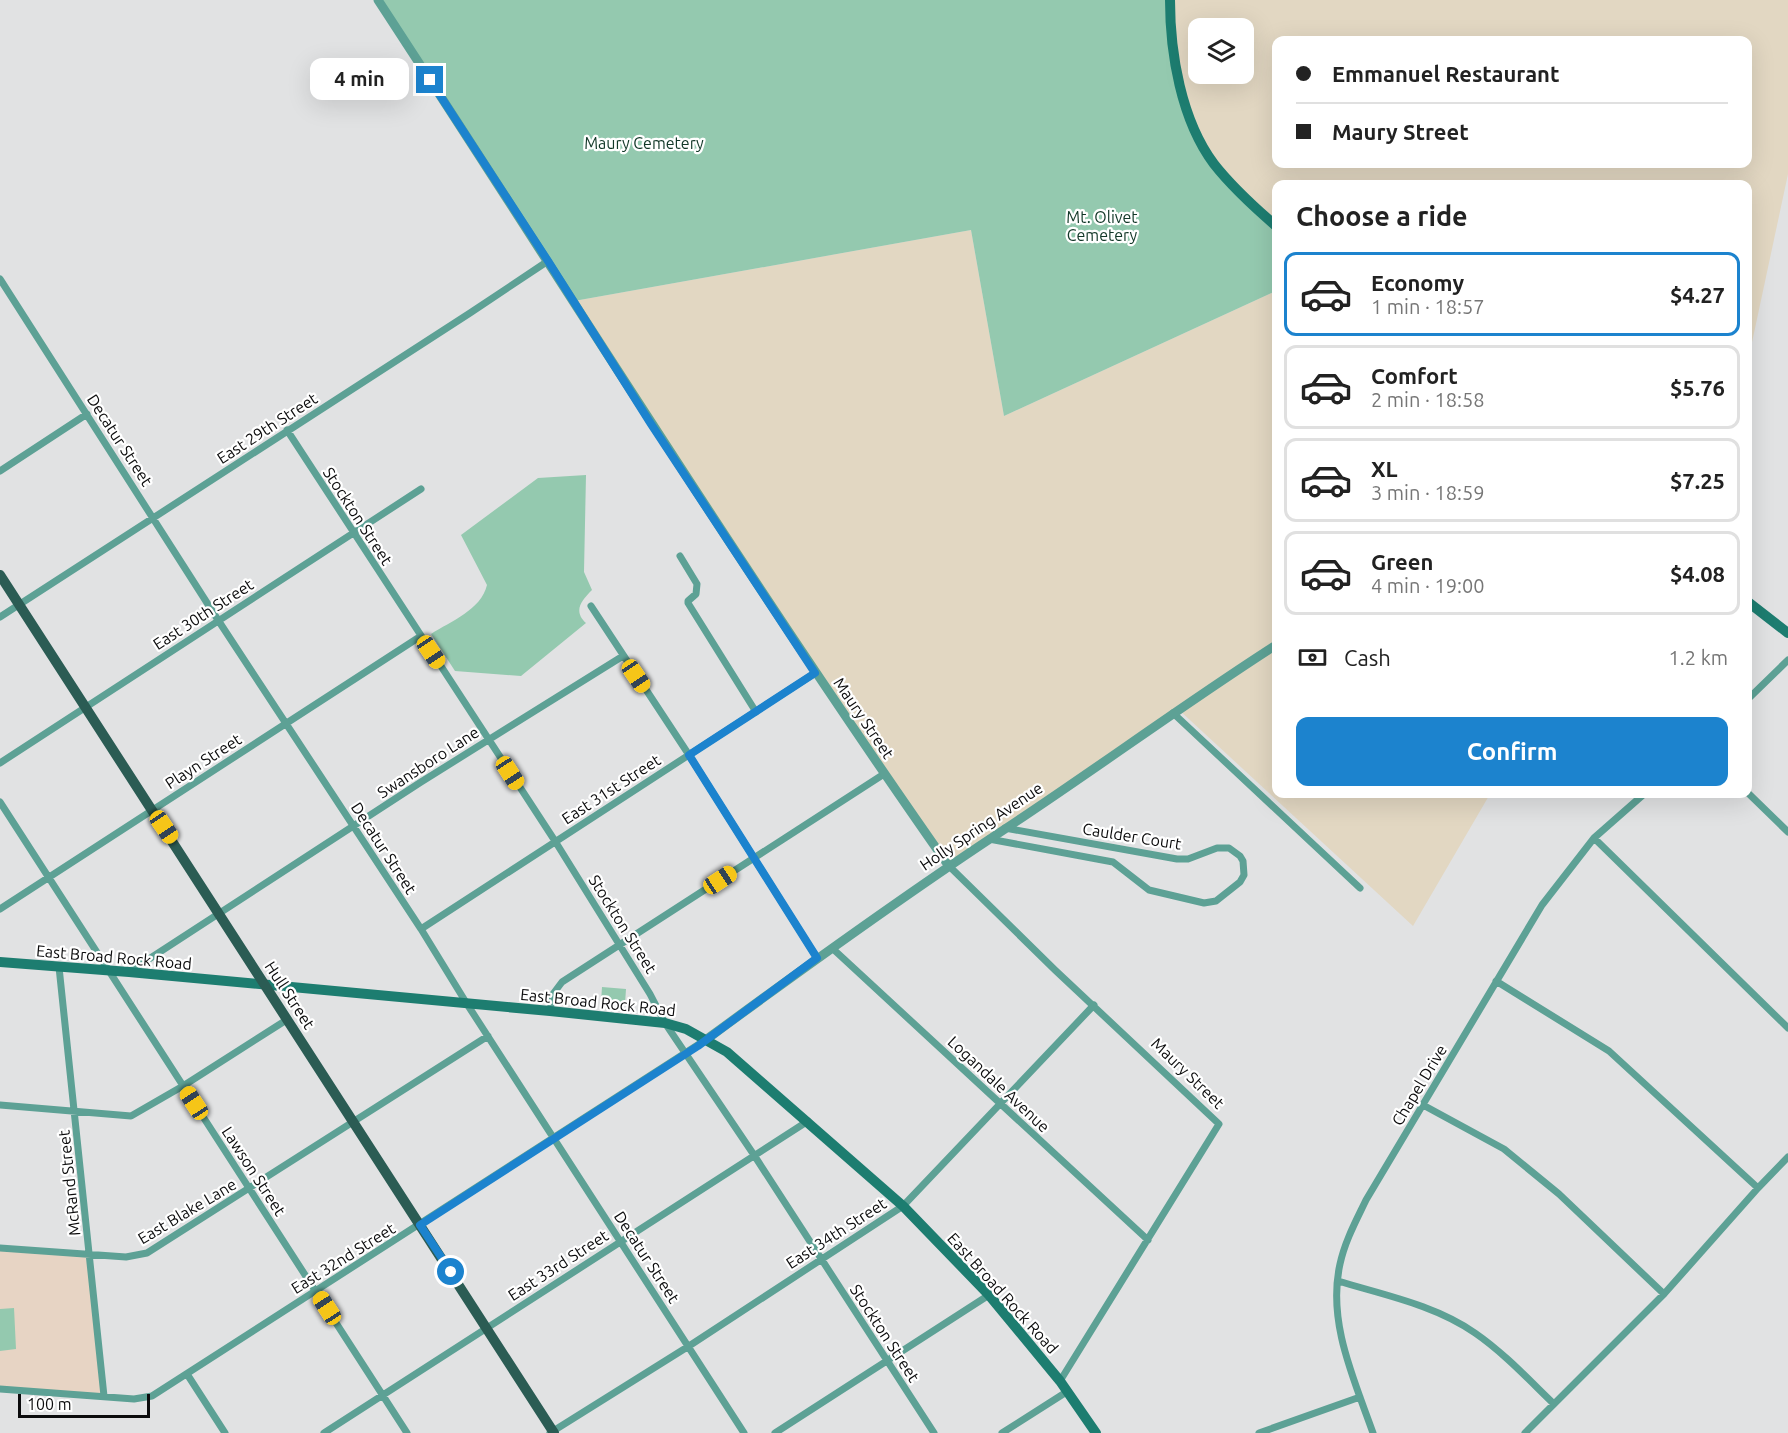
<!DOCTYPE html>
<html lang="en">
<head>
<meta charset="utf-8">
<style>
	body { margin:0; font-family:Ubuntu,sans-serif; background:#f6f6f6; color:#222; height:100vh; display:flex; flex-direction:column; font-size:22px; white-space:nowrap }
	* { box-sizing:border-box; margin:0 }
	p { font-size:20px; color:#767676 }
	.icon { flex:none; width:33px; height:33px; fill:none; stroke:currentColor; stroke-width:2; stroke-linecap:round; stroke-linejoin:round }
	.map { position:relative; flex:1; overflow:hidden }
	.details { position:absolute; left:1272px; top:180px; width:480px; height:618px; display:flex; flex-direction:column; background:#fff; border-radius:12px; box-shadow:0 6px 24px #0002 }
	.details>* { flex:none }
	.banner { position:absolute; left:1272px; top:36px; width:480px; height:132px; border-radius:12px; box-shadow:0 6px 24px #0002; display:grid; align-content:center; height:132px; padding:0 24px; background:#fff }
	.tools { position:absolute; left:1188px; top:18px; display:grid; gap:12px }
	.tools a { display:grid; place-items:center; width:66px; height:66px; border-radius:12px; background:#fff; box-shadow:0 6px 24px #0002; font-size:30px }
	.scale { position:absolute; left:18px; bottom:15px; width:132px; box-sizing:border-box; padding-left:6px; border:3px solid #0b0b0c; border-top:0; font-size:16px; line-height:21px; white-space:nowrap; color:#0b0b0c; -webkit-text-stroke:4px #fff; paint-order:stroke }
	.end { position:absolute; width:27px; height:27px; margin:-14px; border:8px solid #1c83ce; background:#fff; box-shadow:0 0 0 3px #fff }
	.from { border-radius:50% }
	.bubble { position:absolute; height:42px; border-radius:12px; background:#fff; box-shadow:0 6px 24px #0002; font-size:20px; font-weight:600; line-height:42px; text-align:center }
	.car { position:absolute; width:18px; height:36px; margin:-18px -9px; border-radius:8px; box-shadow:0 0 4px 2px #0007; background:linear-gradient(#f5c518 24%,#345 0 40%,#f5c518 0 76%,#345 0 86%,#f5c518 0) }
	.banner b { display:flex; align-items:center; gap:21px; height:57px; font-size:22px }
	.banner b+b { border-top:2px solid #e0e0e0 }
	.banner i { width:15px; height:15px; background:#222 }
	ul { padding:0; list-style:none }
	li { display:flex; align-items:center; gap:18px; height:84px; margin:0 12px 9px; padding:0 12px; border:3px solid #e0e0e0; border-radius:12px }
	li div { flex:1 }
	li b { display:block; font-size:22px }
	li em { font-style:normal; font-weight:600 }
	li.selected { border-color:#1c83ce }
	li>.icon { width:54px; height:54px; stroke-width:1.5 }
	h2 { padding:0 24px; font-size:27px; line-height:72px }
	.pay { display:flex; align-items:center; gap:15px; height:66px; padding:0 24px; font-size:22px }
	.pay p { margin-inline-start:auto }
	.action { display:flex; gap:12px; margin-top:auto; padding:12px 24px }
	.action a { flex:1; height:69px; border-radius:12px; background:#1c83ce; color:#fff; font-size:24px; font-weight:600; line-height:69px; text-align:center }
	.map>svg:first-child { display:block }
</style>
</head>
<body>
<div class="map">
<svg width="1788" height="1433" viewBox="0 0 1788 1433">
	<rect width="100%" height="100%" fill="#e1e2e3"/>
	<path fill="#e2d7c2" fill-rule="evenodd" d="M1170,0h618v174l-37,173 -3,5v-168h-472v40l-63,-64 -18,-39 -14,-40zM1198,28h46v46h-46zM1276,40h472v124h-472z
		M971,230l33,186 272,-125v503h214l-77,132 -235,-217 -229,158 -375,-566z"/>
	<path fill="#e7d4c4" d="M0,1248l90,7 16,142 -106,-8z"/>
	<path fill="#94c9af" d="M379,0h791l11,81 14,40 18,39 63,64v67l-272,125 -33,-186 -397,71z
		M586,475l-2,97 8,18c-11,11 -19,21 -6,33l-65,53 -66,-5 -24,-37c20,-13 50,-24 56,-49l-26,-50 77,-57z
		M602,987l24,2 -1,15 -24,-2z
		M14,1308l2,41 -16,2v-42z"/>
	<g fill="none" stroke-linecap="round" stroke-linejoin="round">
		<path stroke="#5da195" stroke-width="7" d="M0,279l218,341 203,309 46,75 277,429
			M287,430l268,411 95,153 15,29 89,132 180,278
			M0,471l87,-57
			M680,556l17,28 -1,10 -8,7v2l68,109
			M591,606l98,149 128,203
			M0,617l470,-304 78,-52
			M1748,699l40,-39
			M1173,713l187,175
			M0,763l421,-274
			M1748,793l40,39
			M0,802l407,631
			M1594,838l194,190
			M989,839l124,23 36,28 55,13 12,-2 24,-19 4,-7 -1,-14 -3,-5 -11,-8h-12l-29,11h-11l-172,-31
			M948,865l107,105 164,154 -159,257
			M0,909l421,-273
			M421,929l394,-256
			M832,948l316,292
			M59,967l45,429
			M129,972l292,-190 202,-126
			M1496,981l113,70 149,137
			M550,1011l3,-17 9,-12 322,-208
			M0,1105l131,11 52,-30 105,-67
			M1423,1105l81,44 55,45 105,100
			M0,1248l126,9 21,-4 341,-217
			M1338,1281c46,14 97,24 137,52 29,20 54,47 79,71
			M187,1374l38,59
			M0,1389l134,10 18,-3 555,-357
			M324,1433l484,-312
			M550,1433l139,-87 214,-140 191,-201
			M775,1433l214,-138
			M1002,1433l66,-42
			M1259,1433l101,-36
			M1373,1433c-19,-54 -46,-111 -33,-169 5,-23 16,-43 26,-64l176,-295 52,-67 50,-44
			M1525,1433l139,-139 94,-106 30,-31"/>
		<path stroke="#5da195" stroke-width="9" d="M378,0c189,289 372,583 570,865
			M707,1039c98,-72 196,-143 298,-210 91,-60 179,-125 271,-184"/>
		<path stroke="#1d7d70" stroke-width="10" d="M1170,0c0,53 11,120 44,164 18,23 40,43 62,62
			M1748,602l40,31
			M0,962l129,10 421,39 115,12 21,6 41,23 176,154 86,89 71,86 36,52"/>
		<path stroke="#2b5c54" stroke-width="10" d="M0,575l554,858"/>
	</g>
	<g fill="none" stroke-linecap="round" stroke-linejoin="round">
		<path stroke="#1c83ce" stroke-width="8" d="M430,80l118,181 103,163 164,249 -126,82 128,203 -119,88 -278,179 31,47"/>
	</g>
	<g text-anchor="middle" stroke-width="4.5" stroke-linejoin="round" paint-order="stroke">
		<g font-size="16" fill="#113727" stroke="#fff">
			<text x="644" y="149">Maury Cemetery</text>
			<text x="1102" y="223">Mt. Olivet<tspan x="1102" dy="18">Cemetery</tspan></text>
		</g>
		<g font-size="16" fill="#0b0b0c" stroke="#fff">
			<text transform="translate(267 428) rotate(-33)" y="6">East 29th Street</text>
			<text transform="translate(120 440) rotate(57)" y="6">Decatur Street</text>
			<text transform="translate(358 516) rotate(57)" y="6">Stockton Street</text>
			<text transform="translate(203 614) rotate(-33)" y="6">East 30th Street</text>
			<text transform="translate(864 718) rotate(56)" y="6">Maury Street</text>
			<text transform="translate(203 761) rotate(-33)" y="6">Playn Street</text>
			<text transform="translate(428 762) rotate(-33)" y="6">Swansboro Lane</text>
			<text transform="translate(611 789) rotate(-33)" y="6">East 31st Street</text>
			<text transform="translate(981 826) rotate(-34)" y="6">Holly Spring Avenue</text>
			<text transform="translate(1132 836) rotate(9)" y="6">Caulder Court</text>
			<text transform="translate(384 848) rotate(57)" y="6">Decatur Street</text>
			<text transform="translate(623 924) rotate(58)" y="6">Stockton Street</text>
			<text transform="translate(114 957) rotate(5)" y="6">East Broad Rock Road</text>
			<text transform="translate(290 995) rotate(57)" y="6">Hull Street</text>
			<text transform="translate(598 1002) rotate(6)" y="6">East Broad Rock Road</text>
			<text transform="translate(1188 1073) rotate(44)" y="6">Maury Street</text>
			<text transform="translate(999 1084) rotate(43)" y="6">Logandale Avenue</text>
			<text transform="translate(1419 1085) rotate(-59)" y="6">Chapel Drive</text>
			<text transform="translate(254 1171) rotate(57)" y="6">Lawson Street</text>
			<text transform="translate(69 1183) rotate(-96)" y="6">McRand Street</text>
			<text transform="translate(187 1211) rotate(-31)" y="6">East Blake Lane</text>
			<text transform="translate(836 1233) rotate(-33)" y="6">East 34th Street</text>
			<text transform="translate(647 1257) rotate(57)" y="6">Decatur Street</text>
			<text transform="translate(343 1258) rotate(-32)" y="6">East 32nd Street</text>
			<text transform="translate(558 1265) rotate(-33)" y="6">East 33rd Street</text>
			<text transform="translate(1003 1293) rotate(48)" y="6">East Broad Rock Road</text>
			<text transform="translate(885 1333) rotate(57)" y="6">Stockton Street</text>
		</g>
	</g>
</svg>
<div class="tools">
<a><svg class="icon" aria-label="layers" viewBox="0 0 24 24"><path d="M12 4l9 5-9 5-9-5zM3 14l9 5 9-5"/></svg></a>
</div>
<div class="scale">100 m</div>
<i class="end from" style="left:451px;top:1272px"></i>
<i class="end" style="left:430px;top:80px"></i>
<div class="bubble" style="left:310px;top:58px;width:99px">4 min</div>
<i class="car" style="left:431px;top:652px;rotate:146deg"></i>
<i class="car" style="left:636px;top:676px;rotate:146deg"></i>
<i class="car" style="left:510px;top:773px;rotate:147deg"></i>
<i class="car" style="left:164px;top:827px;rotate:146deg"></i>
<i class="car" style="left:720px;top:880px;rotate:57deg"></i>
<i class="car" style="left:194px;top:1103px;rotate:327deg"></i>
<i class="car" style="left:327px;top:1308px;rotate:327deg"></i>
<div class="banner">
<b><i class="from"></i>Emmanuel Restaurant</b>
<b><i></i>Maury Street</b>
</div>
<section class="details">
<h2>Choose a ride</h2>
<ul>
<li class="selected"><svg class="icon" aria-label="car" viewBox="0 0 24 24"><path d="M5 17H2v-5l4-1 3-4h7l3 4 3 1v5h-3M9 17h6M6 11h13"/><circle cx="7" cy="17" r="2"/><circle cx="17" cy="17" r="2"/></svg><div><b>Economy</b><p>1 min · 18:57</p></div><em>$4.27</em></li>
<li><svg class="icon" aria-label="car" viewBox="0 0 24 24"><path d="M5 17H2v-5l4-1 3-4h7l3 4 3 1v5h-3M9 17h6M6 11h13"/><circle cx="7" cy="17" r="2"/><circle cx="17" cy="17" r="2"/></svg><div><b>Comfort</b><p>2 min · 18:58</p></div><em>$5.76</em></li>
<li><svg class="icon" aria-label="car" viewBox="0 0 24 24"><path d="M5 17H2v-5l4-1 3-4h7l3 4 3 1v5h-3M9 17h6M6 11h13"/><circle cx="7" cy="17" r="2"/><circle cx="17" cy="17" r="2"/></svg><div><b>XL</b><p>3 min · 18:59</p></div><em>$7.25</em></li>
<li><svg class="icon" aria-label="car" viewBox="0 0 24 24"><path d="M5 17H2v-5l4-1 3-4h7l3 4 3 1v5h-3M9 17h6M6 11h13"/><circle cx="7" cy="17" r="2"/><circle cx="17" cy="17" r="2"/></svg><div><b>Green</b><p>4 min · 19:00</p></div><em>$4.08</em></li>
</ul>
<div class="pay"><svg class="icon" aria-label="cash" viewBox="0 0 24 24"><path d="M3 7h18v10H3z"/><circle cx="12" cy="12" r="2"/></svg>Cash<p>1.2 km</p></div>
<div class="action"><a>Confirm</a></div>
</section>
</div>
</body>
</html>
